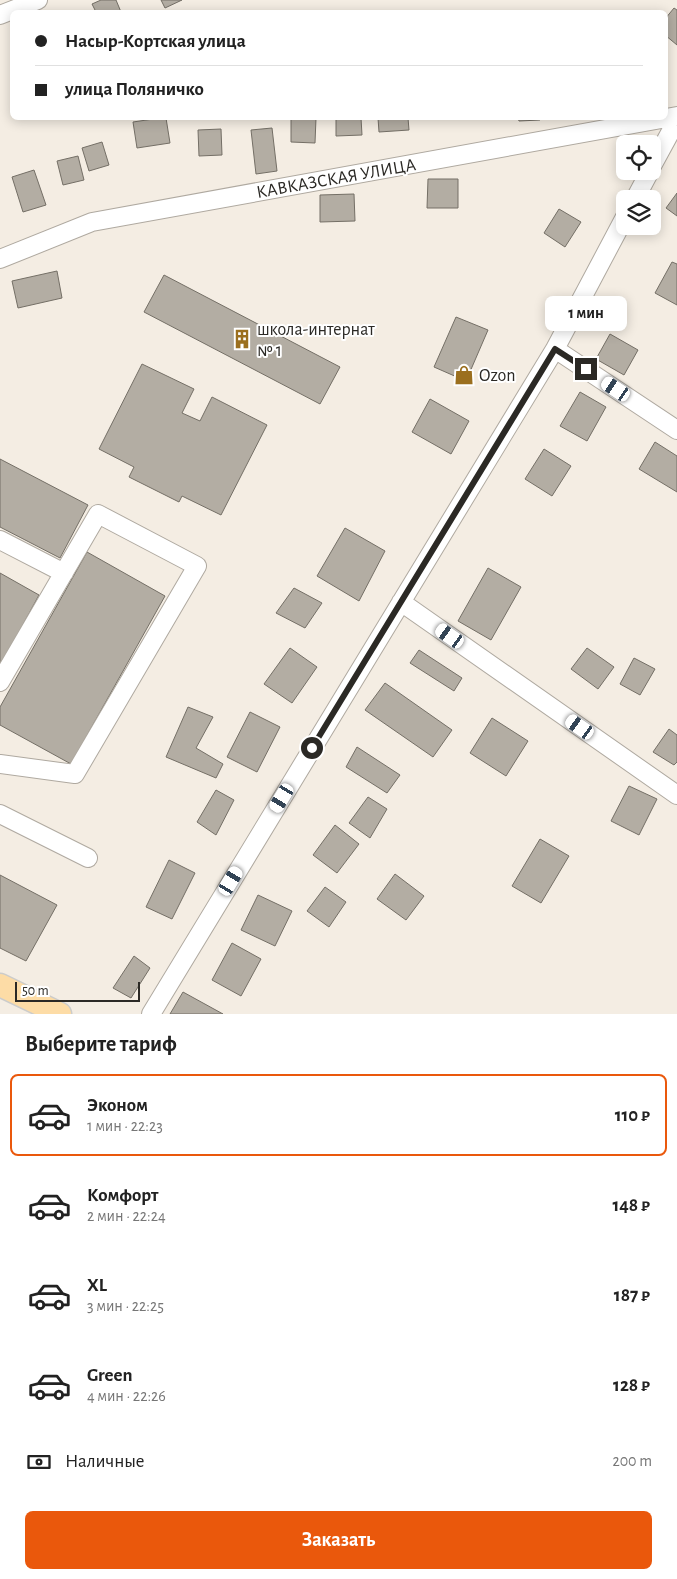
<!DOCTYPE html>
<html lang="ru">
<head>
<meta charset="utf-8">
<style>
	body { margin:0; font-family:"Alegreya Sans",sans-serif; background:#f2f2f2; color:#222; height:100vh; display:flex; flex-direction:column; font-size:19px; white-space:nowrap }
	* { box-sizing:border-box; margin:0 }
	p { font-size:16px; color:#767676 }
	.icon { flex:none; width:28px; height:28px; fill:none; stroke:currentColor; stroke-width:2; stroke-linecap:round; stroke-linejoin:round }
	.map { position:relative; height:1014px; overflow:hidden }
	.panel { display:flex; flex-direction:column; background:#fff; flex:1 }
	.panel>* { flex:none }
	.top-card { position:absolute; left:10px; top:10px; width:658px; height:110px; border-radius:8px; box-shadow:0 2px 12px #0003; display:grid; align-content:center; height:110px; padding:0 25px; background:#fff }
	.buttons { position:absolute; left:616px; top:135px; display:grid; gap:10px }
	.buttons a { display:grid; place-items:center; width:45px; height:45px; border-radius:8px; background:#fff; box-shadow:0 2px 12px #0003; font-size:25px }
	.scale { position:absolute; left:15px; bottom:12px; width:125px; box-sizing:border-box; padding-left:5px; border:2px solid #2b2925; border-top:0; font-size:14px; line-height:18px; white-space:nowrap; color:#2b2925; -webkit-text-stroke:4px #fff; paint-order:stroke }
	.end { position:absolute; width:22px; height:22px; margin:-11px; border:6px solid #2b2925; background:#fff; box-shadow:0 0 0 2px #fff }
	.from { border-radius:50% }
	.bubble { position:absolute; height:35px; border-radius:8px; background:#fff; box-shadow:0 2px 12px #0003; font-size:16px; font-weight:600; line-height:35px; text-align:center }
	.car { position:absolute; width:15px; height:30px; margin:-15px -8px; border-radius:6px; box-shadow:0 0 4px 1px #0007; background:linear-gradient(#fff 24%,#345 0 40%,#fff 0 76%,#345 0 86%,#fff 0) }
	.top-card b { display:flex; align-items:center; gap:18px; height:48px; font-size:19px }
	.top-card b+b { border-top:1px solid #e0e0e0 }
	.top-card i { width:12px; height:12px; background:#222 }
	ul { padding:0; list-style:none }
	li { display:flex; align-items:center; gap:15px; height:82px; margin:0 10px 8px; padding:0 15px; border:2px solid transparent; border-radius:8px }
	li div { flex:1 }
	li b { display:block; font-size:19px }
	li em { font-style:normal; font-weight:600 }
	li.on { border-color:#ea580c }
	li>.icon { width:45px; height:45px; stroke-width:1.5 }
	h2 { padding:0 25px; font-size:22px; line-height:60px }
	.pay { display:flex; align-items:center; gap:12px; height:55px; padding:0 25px; font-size:19px }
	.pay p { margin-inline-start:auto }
	.primary-button { display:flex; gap:10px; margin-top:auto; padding:10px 25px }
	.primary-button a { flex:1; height:58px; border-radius:8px; background:#ea580c; color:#fff; font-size:20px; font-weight:600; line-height:58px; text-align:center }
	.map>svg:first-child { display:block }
</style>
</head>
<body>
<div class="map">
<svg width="677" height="1014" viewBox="0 0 677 1014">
	<rect width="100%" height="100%" fill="#f4ede3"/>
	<path fill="#b3ada3" stroke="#746f66" d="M101,0h15l5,12h-25l-4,-8z
		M161,0h21l-17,8z
		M674,8l3,2v35l-12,-10v-16z
		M160,118h6l4,25 -33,5 -4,-26z
		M291,118h25l-1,25 -24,-1z
		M336,118h25l1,17 -26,1z
		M378,118h30l1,12 -30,2z
		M518,118h22v2l-21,1z
		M272,128l5,43 -21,3 -5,-44z
		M221,129l1,26 -23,1 -1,-26z
		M102,142l7,23 -20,6 -7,-23z
		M78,156l6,24 -21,5 -6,-24z
		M34,170l12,35 -23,7 -11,-35z
		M428,179h30v29h-31z
		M677,193v23l-11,-8z
		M354,194l1,27 -35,1v-27z
		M559,209l22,13 -16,25 -21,-14z
		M672,262l5,2v41l-22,-12z
		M57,271l5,27 -44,10 -6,-27z
		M164,275l176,92 -20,37 -176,-92z
		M456,317l32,13 -22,51 -32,-14z
		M610,334l28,16 -14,25 -28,-16z
		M142,364l52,25 -12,24 18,8 12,-24 55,28 -46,90 -39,-19 -3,6 -50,-25 5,-10 -35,-18z
		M580,392l26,15 -19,34 -27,-15z
		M430,399l39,22 -18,33 -39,-22z
		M655,442l22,14v36l-38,-23z
		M544,449l27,17 -19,30 -27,-17z
		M0,459l88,46 -28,53 -60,-31z
		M345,528l40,23 -26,50 -42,-25z
		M87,552l78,44 -94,168 -71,-39v-18z
		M488,568l33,19 -30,53 -33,-19z
		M0,573l39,22 -39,72z
		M294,588l28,15 -17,25 -29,-15z
		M290,648l27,19 -25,36 -28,-19z
		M587,648l27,19 -16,22 -27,-20z
		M419,650l43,28 -8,13 -44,-28z
		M634,658l21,11 -15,26 -20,-11z
		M385,683l67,47 -19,27 -68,-47z
		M188,707l25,10 -17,31 27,16 -7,14 -50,-21z
		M250,712l30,15 -23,45 -30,-15z
		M492,718l36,23 -22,35 -36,-23z
		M669,729l8,6v27l-3,3 -21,-13z
		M357,747l43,28 -13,18 -41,-26z
		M629,786l28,13 -18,36 -28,-14z
		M216,790l18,10 -18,35 -19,-13z
		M368,797l19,12 -17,29 -21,-15z
		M335,825l24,19 -22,29 -24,-18z
		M540,839l29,17 -28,47 -29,-17z
		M169,860l26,13 -23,46 -26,-12z
		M395,874l29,22 -18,24 -29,-21z
		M0,875l57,30 -31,56 -26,-13z
		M325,887l21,15 -17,25 -22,-16z
		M258,895l34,16 -17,35 -34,-16z
		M232,943l29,16 -20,37 -29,-16z
		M134,956l16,12 -19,30 -18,-10z
		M183,992l40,22h-53z"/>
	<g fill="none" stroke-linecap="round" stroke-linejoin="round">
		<defs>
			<path id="minor" d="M0,15l38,-15
				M652,166l25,-46
				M635,199l15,-28
				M0,259l92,-37 585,-106
				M555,349l122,81
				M0,540l64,33
				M401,602l276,193
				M0,682l98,-168 99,52 -122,208 -75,-10
				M0,814l88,44
				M151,1014l404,-665 70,-132"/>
			<path id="major" d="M0,985l60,29"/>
		</defs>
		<use href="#minor" stroke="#afa9a0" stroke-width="20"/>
		<use href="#major" stroke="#cccccb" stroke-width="25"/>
		<use href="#minor" stroke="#fff" stroke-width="18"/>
		<use href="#major" stroke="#fddca6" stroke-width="22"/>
	</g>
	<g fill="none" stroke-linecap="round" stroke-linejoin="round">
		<path stroke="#2b2925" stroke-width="6" d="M312,748l243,-399 31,20"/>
	</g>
	<defs>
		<symbol id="building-bare" viewBox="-9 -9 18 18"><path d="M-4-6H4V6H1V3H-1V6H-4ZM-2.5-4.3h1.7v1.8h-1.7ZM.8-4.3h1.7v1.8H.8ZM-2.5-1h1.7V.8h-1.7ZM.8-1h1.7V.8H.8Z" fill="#9b6f1e" stroke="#fff" stroke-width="2.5" paint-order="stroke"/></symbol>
		<symbol id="shop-bare" viewBox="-9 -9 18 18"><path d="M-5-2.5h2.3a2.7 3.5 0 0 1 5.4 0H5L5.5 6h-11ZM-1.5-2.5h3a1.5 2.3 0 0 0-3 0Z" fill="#9b6f1e" stroke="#fff" stroke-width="2.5" paint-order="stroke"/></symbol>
	</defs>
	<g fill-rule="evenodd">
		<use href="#building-bare" x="228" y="325" width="28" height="28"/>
		<use href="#shop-bare" x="450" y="361" width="28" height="28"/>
	</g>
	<g text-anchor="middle" stroke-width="4" stroke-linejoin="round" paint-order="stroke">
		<g font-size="18" fill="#2b2925" stroke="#fff">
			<text transform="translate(336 178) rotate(-10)" y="6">КАВКАЗСКАЯ УЛИЦА</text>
		</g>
		<g font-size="18" fill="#2b2925" stroke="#fff" text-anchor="start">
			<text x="257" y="335">школа-интернат<tspan x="257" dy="21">№ 1</tspan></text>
			<text x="479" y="381">Ozon</text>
		</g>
	</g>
</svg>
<div class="buttons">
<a><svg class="icon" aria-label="locate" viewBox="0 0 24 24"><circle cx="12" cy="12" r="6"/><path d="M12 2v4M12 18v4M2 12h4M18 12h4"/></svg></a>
<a><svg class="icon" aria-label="layers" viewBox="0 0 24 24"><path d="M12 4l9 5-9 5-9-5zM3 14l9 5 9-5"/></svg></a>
</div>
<div class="scale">50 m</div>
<i class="end from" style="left:312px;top:748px"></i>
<i class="end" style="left:586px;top:369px"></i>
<div class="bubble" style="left:545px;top:296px;width:82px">1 мин</div>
<i class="car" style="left:616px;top:389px;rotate:304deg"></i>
<i class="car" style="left:450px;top:636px;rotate:305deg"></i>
<i class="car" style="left:580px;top:727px;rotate:305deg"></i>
<i class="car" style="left:282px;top:798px;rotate:211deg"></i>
<i class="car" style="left:231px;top:881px;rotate:31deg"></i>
<div class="top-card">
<b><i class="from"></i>Насыр-Кортская улица</b>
<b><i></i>улица Поляничко</b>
</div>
</div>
<section class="panel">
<h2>Выберите тариф</h2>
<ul>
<li class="on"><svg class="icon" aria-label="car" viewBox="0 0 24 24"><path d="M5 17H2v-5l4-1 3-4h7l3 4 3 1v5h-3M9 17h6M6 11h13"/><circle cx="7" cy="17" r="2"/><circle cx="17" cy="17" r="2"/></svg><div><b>Эконом</b><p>1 мин · 22:23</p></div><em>110 ₽</em></li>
<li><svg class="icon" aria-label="car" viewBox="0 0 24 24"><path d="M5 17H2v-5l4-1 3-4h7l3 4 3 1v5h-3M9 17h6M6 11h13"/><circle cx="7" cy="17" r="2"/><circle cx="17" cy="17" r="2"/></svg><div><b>Комфорт</b><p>2 мин · 22:24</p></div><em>148 ₽</em></li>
<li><svg class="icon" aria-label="car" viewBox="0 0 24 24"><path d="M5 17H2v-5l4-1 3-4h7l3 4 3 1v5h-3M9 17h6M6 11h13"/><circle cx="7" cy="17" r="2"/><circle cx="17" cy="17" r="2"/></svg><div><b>XL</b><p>3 мин · 22:25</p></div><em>187 ₽</em></li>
<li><svg class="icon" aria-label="car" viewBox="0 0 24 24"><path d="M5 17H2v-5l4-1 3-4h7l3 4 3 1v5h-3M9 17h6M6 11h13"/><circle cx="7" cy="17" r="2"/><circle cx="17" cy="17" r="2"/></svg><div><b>Green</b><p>4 мин · 22:26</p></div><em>128 ₽</em></li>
</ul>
<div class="pay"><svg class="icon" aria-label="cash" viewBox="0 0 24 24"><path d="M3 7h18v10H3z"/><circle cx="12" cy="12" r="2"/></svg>Наличные<p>200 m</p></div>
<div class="primary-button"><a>Заказать</a></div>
</section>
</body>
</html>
